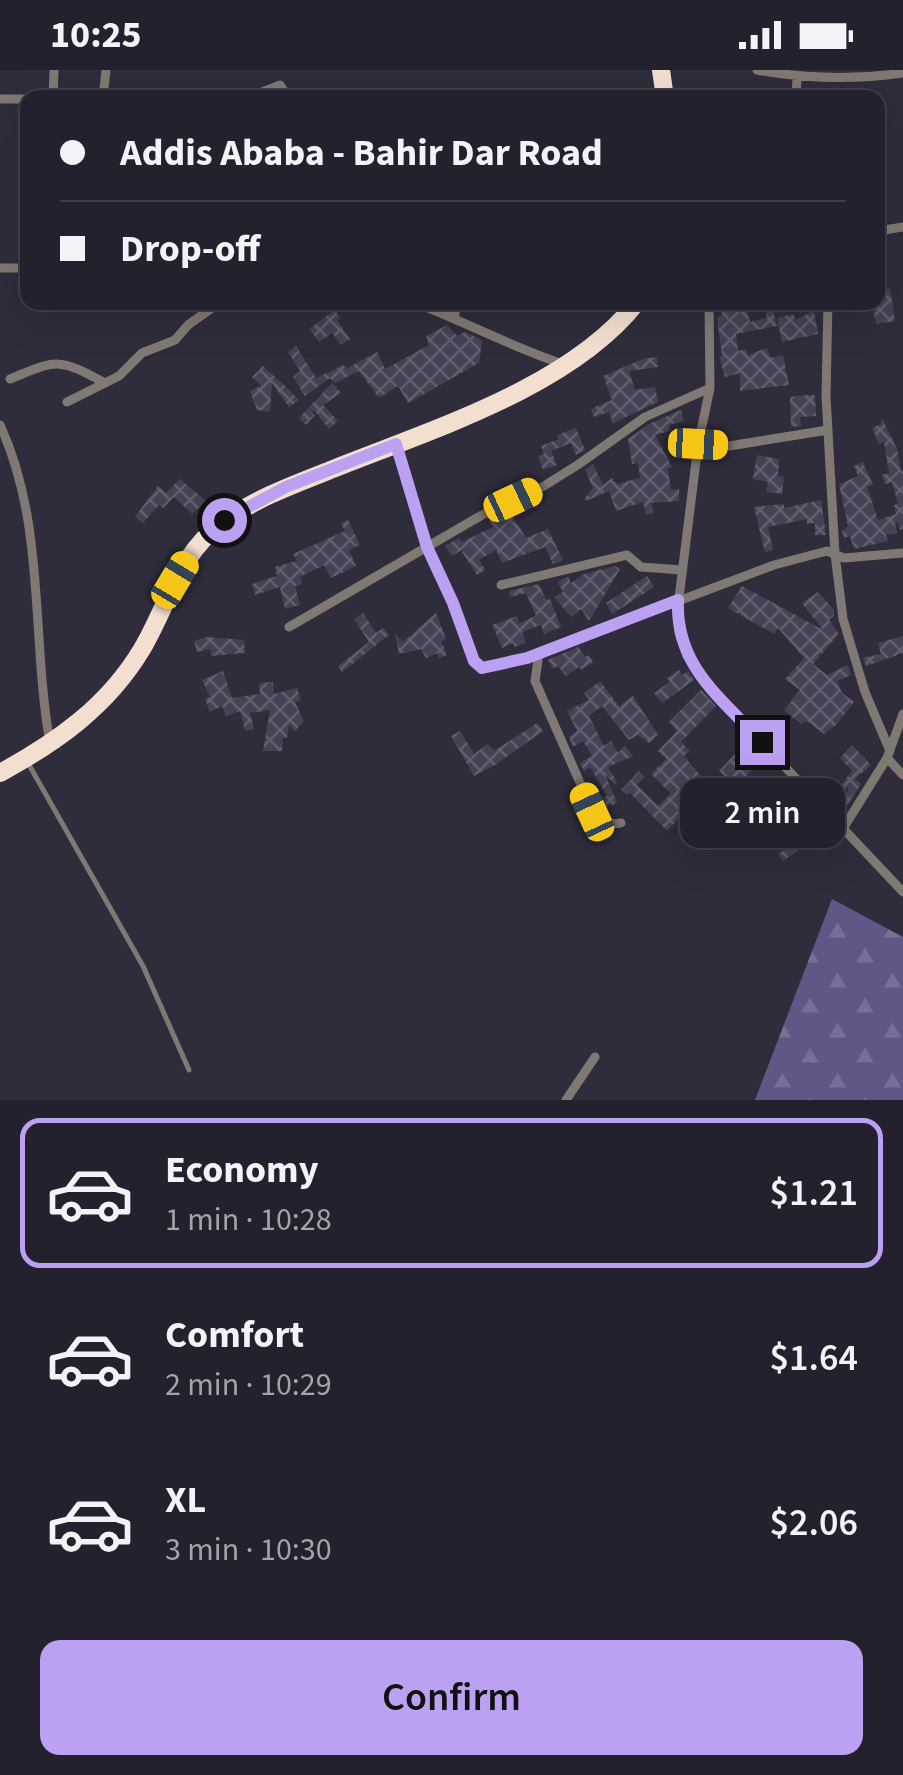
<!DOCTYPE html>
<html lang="en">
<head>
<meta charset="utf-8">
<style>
	body { margin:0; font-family:"Source Sans 3",sans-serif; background:#2f2e39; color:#f1f3f6; height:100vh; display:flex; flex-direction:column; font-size:38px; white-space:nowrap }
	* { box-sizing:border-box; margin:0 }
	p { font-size:32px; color:#a3a3aa }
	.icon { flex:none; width:55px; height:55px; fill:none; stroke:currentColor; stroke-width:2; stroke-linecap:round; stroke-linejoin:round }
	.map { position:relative; height:1030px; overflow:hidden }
	.panel { display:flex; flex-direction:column; background:#23212d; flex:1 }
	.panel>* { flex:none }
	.banner { position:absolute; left:20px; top:20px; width:865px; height:220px; border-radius:20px; box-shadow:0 10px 40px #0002,0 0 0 2px #403e49; display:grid; align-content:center; height:220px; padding:0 40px; background:#23212d }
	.end { position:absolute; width:45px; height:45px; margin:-22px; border:12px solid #bca0f2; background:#111; box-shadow:0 0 0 5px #111 }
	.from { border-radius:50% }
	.bubble { position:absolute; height:70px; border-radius:20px; background:#23212d; box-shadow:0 10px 40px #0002,0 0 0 2px #403e49; font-size:32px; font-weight:600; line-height:70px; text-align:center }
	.car { position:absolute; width:30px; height:60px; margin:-30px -15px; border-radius:12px; box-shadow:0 0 8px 2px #0007; background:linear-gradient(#f5c518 24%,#345 0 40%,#f5c518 0 76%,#345 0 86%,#f5c518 0) }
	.banner b { display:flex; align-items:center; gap:35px; height:95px; font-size:38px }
	.banner b+b { border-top:2px solid #403e49 }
	.banner i { width:25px; height:25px; background:#f1f3f6 }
	ul { padding:18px 0 0; list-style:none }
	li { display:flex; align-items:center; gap:30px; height:150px; margin:0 20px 15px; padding:0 20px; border:5px solid transparent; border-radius:20px }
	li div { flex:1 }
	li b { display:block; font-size:38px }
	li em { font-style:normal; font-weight:600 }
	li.current { border-color:#bca0f2 }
	li>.icon { width:90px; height:90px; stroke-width:1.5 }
	.cta { display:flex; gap:20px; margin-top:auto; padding:20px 40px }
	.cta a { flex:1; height:115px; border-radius:20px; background:#bca0f2; color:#111; font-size:40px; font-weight:600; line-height:115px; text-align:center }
	.status { display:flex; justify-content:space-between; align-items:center; height:70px; padding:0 50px; background:#23212d; direction:ltr }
	.status svg { height:28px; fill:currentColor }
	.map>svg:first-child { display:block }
</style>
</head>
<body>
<div class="status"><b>10:25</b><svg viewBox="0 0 49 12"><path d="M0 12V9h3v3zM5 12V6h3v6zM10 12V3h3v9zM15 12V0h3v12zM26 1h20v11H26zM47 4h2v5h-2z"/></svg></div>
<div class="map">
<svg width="903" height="1030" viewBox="0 0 903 1030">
	<defs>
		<pattern id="forest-firs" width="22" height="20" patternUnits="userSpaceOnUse" patternTransform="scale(2.5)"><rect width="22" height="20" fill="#625687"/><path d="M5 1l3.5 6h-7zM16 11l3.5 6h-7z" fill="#786e98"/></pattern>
		<pattern id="building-cross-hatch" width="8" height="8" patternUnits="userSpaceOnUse" patternTransform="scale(2.5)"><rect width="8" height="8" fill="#464254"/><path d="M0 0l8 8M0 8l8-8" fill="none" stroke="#605d6d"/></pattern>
	</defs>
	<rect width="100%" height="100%" fill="#2f2c3c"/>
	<path fill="url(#forest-firs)" d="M832,829l71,38v163h-148z"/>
	<path fill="url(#building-cross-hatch)" d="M890,218l5,33 -19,3 -4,-22h6v-12z
		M720,232h25l5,20 17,-4 -3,-14 7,-2 6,24 -41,8 2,17 8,-2 2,6 19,-7 4,10 12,-3 6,30 -49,6v-18l-15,4 -6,-21h3l-5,-38 5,-3z
		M335,240l5,8 -3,2 13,19 -9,6 -9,-12 -13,9 -10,-13z
		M814,241l4,23 -36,8 -5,-24 17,-4 1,6z
		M447,255l10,11 8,-4 17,8 -3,23 -71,40 -10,-17 -19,12 -20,-27 -24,12 -5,-5 -25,18 -12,-19 7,-6 -12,-19 8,-6 20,32 28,-13 2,4 31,-17 8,17 44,-24 -3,-9z
		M657,287l1,10 -29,4 6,19 20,-3 3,15 -45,21 -4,-11 -15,5 -3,-8 21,-9 -9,-24 40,-17z
		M263,296l22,20 14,14 -10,7 -17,-24 -2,29 -13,-2 -7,-19 11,-5 -9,-9z
		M332,313l9,10 -18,12 15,16 -9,8 -15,-19 -2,2 3,3 -9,10 -7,-7z
		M806,325h9l1,21 -16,1 1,9 -10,1 -1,-30z
		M681,340l3,11 -15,4 1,6 -15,4 17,32 -4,2 3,21 8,-1v12l-28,2 3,10 -8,2 -3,-13 -27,9 -7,-20 -23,10 -2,-2 9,-11 -8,-18 8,-6 10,21 9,-7 5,6 23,-6 -2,-15 -6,1 -4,-25 21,-15z
		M882,348l15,31 4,22 2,-1v59l-3,1 -2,-8 -3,1 2,10 -11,2 2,6 -34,8 -4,-13 -6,2 -2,-7 6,-5 -9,-42 19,-8 -4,-10 9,-4 10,23 -6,2 11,33 18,-6 -2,-9 4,-1 -6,-22 -7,2 -3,-9 7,-2 -5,-31 -5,2 -7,-16 9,-4z
		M576,358l9,22 -9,5 -5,-12 -20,8 6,14 -14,5 -5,-14 6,-2 -3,-8 18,-7 -2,-4z
		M757,385l22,4 -1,17 6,1 -2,17 -16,-2 2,-10 -15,-3z
		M180,409l26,22 -14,13 -18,-17 -11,11 -4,-3 -16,18 -8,-6 23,-31 8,7z
		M821,430l5,35h-11v-12l-8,1v-5l-39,8 5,23 -8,2 -11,-45 30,-3v4z
		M510,442l16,26 22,-9 15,31 -10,4 -8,-17 -43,16 -6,-13 -17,10 6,10 -8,5 -15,-23 3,-4 -13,8 -7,-10 14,-8 3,4 31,-15 -4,-7z
		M348,450l12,25 -11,5 7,16 -25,12 -7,-13 -24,12 2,7 -7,2 5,19 -15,4 -5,-22 -25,8 -3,-11 25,-8 -2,-9 22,-6 -4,-7 52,-23 -4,-8z
		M615,496l5,3 -31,52 -8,-12 -10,8 -17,-20 9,-5 -5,-10 6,-4 4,-1 3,6 13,-9z
		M647,506l7,11 -42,27 -6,-11z
		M539,514l7,16 4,-1 11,28 -17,7 -3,-9 -19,7 4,11 -12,4 -1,-4 -11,5 -10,-23 25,-9 2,7 17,-7 -10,-23 -16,4 -1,-6z
		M742,516l81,44 -21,-27 16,-11 16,18v6l-5,4 10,14 -26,30 14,11 21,-10 3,10 -14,6 5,12 12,9 -19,24 -11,8 -17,-13 -6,3 -17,-14 16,-20 -15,-11 19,-21 -26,-30 -4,6 -46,-26z
		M363,543l13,20 7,-5 6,7 -47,37 -4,-6 31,-24 -15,-23z
		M436,543l10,26 -5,2 6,14 -8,3 -2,-5 -11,5 -5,-9 -22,5 -4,-20 8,8z
		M903,566v17l-37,13 -3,-8 18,-4 -3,-11z
		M207,567l37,3 1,13 -34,3 -1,-7 -13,3 -3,-11z
		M578,577l7,10 4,-2 4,7 -12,8 -2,-3 -13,9 -8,-10 -5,3 -5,-9z
		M679,600l3,5 6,-4 6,9 -32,23 -8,-10 16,-11 -3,-4z
		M223,601l9,27 28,-4 -1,-11 14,-1 1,12 23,-6 4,12 -6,2 9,19 -9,10 -6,-6 -2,13h-4l-1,13h-19l7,-41 -20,3 4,16 -9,2 -5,-20 -14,5 -4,-10 -12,6 -5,-13 5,-2 -8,-17z
		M600,611l19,25 14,-10 25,39 -9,8 -11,-8 -9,5 -27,-34 -13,10 15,30 7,-5 7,12 7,-7 8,10 -25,11 9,15 -2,2 -10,-10 12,29 -15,6 -4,-10 9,-3 -17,-29 -6,4 -4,-8 12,-7 -9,-15 -10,6 -4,-10 8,-6 -10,-20 22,-11 -5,-7z
		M701,620l15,16 -35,36 9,9 -6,5 31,37 13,-14 -9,-8 16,-17 17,16 -40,42 -4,-4 -5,5 -2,-3 -14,14 -7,-7 -13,14 -37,-38 -3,2 -6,-5 18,-19 6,6 -8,8 21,21 13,-12 -20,-20 15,-15 -8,-8 19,-20 -8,-9z
		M537,653l6,8 -48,34 -21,11 -23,-40 9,-5 14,23 14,-10 6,7z
		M852,675l19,20 -16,14 6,5 -20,31 -6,-7 14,-19 -2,-1 -6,5 -4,-3 15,-19 -12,-13z
		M791,715l5,7 -28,18 4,8 -12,8 -11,-15z
		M821,747l16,19 -14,10 -7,-8 -33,23 -5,-7 6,-4 -13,-13 10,-9 14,14 23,-16 -3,-4z"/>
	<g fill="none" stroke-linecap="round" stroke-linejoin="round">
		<path stroke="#807872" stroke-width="5" d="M28,693l115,203 46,104"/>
		<path stroke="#807872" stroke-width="9" d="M757,0c49,9 97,10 146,3
			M53,28l1,-28
			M103,28l3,-28
			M247,28l33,-13 9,13
			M796,28l1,-20
			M0,29h28
			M878,161l25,-4
			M0,198h28
			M413,232c51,19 98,45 150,62
			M709,232l1,86 -12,57 -20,161 1,27 8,23 18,26 198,210
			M828,232l-2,94 9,158 8,65 22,73 25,59
			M455,248v-16
			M10,309c48,-20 49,-21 95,4
			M67,332l52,-26 23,-23 33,-13 13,-15 28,-20 10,-3
			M0,355c46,100 31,212 50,318
			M396,374l31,103 26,56 22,58 8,7 44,-10 247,-93 53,-14 17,7 59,-5
			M698,375l31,1 99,-16
			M501,515l126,-30 14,12 41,3
			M289,557l193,-112 62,-29 35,-22 66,-47 65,-29
			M539,583l-4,28 58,131 7,13 21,-2
			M887,688l16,17
			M844,757l43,-69 16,-44
			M566,1030l29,-43"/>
		<path stroke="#f2dfd0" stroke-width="18" d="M661,0l4,28
			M0,703c57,-31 108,-67 142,-124 26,-44 37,-96 81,-127 33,-24 72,-38 110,-53 97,-39 238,-82 304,-167"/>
	</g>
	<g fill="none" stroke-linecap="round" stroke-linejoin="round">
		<path stroke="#bca0f2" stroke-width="12" d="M224,450l62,-33 110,-43 31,103 26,56 21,58 8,7 45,-10 151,-58c-3,66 43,98 84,142"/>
	</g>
</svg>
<i class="end from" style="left:224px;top:450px"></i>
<i class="end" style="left:762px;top:672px"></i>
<div class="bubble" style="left:680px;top:708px;width:165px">2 min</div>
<i class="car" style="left:698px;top:374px;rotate:93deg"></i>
<i class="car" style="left:513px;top:430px;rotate:65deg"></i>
<i class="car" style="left:175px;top:510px;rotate:31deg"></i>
<i class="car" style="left:592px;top:742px;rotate:335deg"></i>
<div class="banner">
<b><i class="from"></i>Addis Ababa - Bahir Dar Road</b>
<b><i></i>Drop-off</b>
</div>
</div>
<section class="panel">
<ul>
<li class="current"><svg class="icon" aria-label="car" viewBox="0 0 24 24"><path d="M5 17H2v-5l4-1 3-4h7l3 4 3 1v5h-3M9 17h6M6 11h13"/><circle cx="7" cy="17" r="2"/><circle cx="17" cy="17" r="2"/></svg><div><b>Economy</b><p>1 min · 10:28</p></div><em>$1.21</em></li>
<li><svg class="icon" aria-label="car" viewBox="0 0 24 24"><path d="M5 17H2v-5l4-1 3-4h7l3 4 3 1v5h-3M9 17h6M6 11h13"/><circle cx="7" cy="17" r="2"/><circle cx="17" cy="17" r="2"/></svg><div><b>Comfort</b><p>2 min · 10:29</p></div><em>$1.64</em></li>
<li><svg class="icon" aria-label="car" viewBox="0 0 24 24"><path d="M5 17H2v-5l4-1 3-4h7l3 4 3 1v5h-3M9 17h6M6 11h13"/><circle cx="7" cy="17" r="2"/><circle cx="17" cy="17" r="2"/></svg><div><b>XL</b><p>3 min · 10:30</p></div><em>$2.06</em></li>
</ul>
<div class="cta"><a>Confirm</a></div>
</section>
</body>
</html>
